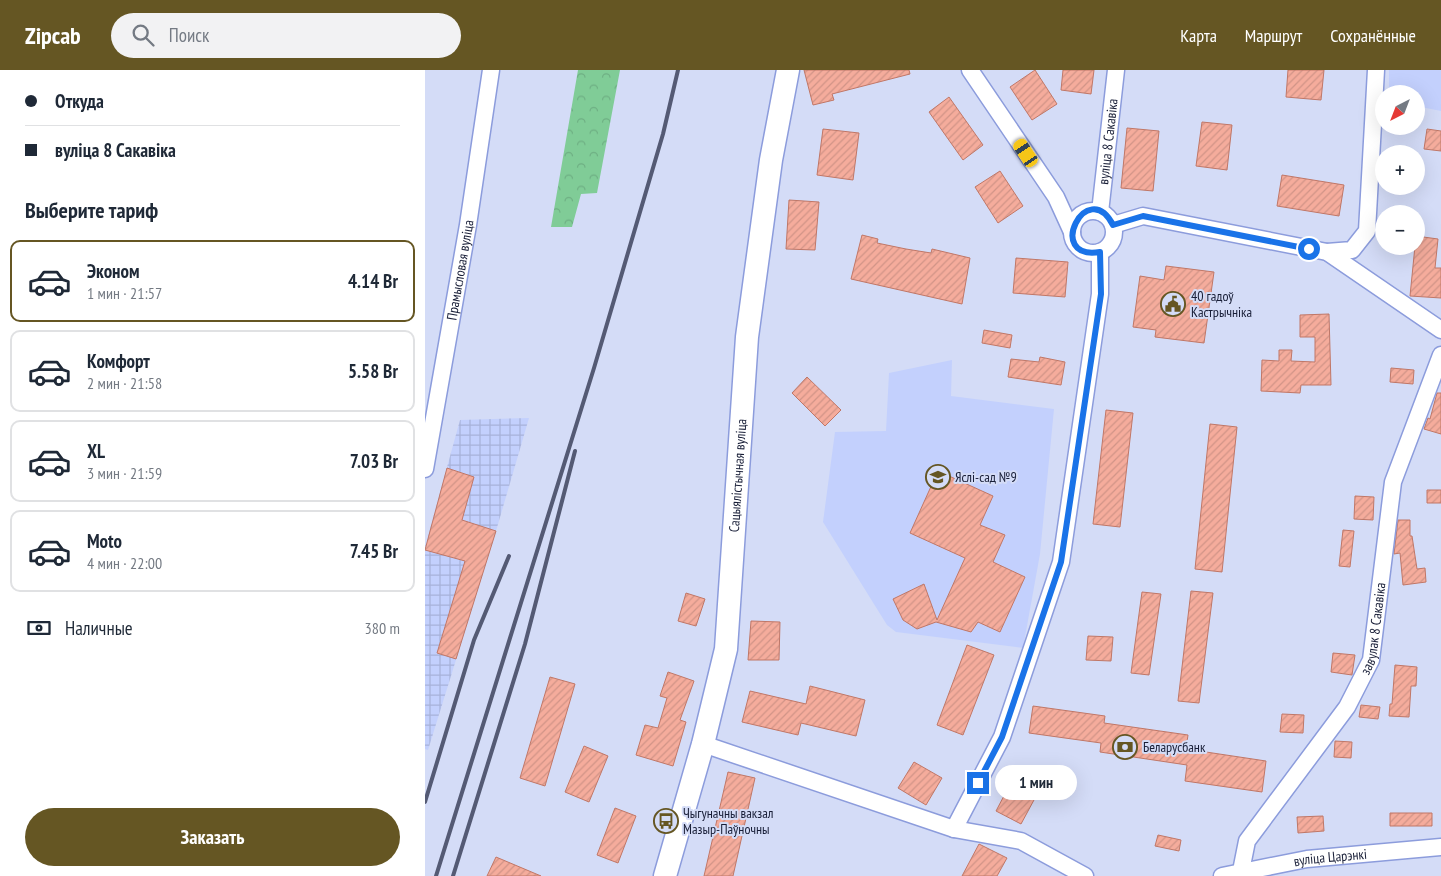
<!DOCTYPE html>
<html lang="ru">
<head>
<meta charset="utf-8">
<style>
	body { margin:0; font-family:"PT Sans Narrow",sans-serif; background:#f2f2f3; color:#1f2937; height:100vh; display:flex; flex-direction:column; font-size:19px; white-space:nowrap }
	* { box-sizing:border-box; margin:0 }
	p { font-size:16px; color:#747a83 }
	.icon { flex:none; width:28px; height:28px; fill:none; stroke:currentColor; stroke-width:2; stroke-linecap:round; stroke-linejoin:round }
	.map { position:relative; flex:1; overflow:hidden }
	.panel { display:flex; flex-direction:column; background:#fff; width:425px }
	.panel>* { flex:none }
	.guide { display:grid; align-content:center; height:110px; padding:0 25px; background:#fff }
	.needle { width:32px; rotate:222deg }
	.tools { position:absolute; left:950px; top:15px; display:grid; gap:10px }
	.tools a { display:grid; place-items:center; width:50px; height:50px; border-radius:50%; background:#fff; box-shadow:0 5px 20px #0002; font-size:25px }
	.end { position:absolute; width:22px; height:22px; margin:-11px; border:6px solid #1a73e8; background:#fff; box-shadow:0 0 0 2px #fff }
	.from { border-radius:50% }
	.bubble { position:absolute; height:35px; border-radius:18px; background:#fff; box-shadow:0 5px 20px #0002; font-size:16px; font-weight:700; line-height:35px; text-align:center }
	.car { position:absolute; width:15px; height:30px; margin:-15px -8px; border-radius:6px; box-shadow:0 0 4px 1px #0007; background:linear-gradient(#f5c518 24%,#345 0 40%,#f5c518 0 76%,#345 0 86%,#f5c518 0) }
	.guide b { display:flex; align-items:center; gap:18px; height:48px; font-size:19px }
	.guide b+b { border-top:1px solid #e0e1e3 }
	.guide i { width:12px; height:12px; background:#1f2937 }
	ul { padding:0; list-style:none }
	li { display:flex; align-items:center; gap:15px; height:82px; margin:0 10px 8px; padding:0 15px; border:2px solid #e0e1e3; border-radius:10px }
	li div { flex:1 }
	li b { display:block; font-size:19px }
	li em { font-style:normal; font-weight:700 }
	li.active { border-color:#655623 }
	li>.icon { width:45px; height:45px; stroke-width:1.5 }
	h2 { padding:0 25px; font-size:22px; line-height:60px }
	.pay { display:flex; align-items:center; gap:12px; height:55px; padding:0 25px; font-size:19px }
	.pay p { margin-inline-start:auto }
	.primary-button { display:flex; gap:10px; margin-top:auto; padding:10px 25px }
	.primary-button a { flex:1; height:58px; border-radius:30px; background:#655623; color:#fff; font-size:20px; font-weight:700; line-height:58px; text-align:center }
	header { display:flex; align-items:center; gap:30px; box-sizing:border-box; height:70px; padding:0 25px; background:#655623; color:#fff }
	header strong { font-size:24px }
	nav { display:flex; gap:28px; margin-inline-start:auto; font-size:18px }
	.search { width:350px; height:45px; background:#f2f2f3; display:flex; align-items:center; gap:12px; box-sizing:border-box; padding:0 18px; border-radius:28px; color:#747a83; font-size:19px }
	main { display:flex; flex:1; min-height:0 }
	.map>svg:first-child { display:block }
</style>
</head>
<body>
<header>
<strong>Zipcab</strong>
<div class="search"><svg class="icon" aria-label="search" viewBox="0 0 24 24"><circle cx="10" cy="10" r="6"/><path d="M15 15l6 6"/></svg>Поиск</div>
<nav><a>Карта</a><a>Маршрут</a><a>Сохранённые</a></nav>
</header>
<main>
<section class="panel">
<div class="guide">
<b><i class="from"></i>Откуда</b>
<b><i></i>вуліца 8 Сакавіка</b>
</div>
<h2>Выберите тариф</h2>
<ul>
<li class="active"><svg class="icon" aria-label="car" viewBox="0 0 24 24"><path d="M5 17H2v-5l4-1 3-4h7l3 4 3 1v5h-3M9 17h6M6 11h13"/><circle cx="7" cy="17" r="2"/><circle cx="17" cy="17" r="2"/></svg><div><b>Эконом</b><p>1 мин · 21:57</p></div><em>4.14 Br</em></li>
<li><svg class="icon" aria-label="car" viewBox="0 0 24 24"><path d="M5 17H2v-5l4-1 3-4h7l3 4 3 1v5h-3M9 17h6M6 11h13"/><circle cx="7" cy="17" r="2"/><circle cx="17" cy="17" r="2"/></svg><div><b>Комфорт</b><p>2 мин · 21:58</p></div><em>5.58 Br</em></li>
<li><svg class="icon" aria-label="car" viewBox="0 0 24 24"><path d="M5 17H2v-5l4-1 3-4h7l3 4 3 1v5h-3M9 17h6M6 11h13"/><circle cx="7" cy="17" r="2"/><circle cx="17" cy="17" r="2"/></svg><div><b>XL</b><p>3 мин · 21:59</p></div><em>7.03 Br</em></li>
<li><svg class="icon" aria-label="car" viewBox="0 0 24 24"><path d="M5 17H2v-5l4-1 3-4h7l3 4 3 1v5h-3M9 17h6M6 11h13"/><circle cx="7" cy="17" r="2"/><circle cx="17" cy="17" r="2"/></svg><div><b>Moto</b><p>4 мин · 22:00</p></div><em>7.45 Br</em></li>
</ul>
<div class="pay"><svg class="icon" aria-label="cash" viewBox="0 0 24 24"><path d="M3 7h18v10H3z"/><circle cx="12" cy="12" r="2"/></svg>Наличные<p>380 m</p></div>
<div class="primary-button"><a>Заказать</a></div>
</section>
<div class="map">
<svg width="1016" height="806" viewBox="0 0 1016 806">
	<defs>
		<pattern id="industrial-grid" width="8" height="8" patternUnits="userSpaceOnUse" patternTransform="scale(1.25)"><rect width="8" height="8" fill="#c3d0fd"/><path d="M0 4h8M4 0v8" fill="none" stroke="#a7b2d9"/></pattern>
		<pattern id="forest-crowns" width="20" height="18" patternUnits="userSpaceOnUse" patternTransform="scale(1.25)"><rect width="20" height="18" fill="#80cc97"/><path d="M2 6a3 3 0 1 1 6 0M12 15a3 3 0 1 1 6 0" fill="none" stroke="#6eaf83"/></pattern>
		<pattern id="building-hatch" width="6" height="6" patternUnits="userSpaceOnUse" patternTransform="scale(1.25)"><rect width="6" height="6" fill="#f5ac9c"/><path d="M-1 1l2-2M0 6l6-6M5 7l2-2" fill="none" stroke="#d19487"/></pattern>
	</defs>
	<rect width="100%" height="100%" fill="#d4dcf7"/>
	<path fill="#c3d0fd" d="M964,0h52v41l-25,-5v-12h-27z
		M527,290l-1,36 103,13 -14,145 -17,94 -127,-16 -9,-7 -64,-103 12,-90 51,-1 3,-58z"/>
	<path fill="url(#industrial-grid)" d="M104,348l-33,113 -68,219 -3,-1v-202l35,-127z"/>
	<path fill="url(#forest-crowns)" d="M153,0h42l-23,123 -16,1 -9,33h-21z"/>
	<path fill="url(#building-hatch)" stroke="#c07767" d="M379,0h105l1,4 -78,20 2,6 -21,5z
		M610,0l22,34 -25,16 -22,-33z
		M638,0h31l-3,24 -30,-4z
		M863,0h36l-3,30 -35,-3z
		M524,27l34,48 -20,15 -34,-48z
		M777,52l30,3 -5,45 -31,-4z
		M702,58l32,3 -6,60 -32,-3z
		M398,59l36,4 -6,47 -36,-5z
		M1002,59l14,2v20l-17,-2z
		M575,101l23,35 -25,17 -23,-36z
		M857,105l62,10 -5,31 -62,-10z
		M364,130l30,2 -4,48 -29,-1z
		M437,165l16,4 -1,4 29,6 25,4 1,-4 38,9 -8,46 -111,-25z
		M991,166l22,3 -3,29h6v30l-31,-2z
		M591,188l52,4 -3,35 -52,-4z
		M741,196l48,6 -10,71 -49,-6 1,-7 -23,-3 7,-51 24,4z
		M904,244l2,71h-30l-1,8 -39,-2 1,-31 17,1v-11h13l-1,11 24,1v-25h-15v-22z
		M559,260l28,5 -2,13 -28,-5z
		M615,287l25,5 -4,23 -53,-8 3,-18 28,3z
		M966,298l23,2 -1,14 -23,-2z
		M382,307l34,33 -16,16 -33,-33z
		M1012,323h4v41l-17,-5 4,-11 2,1z
		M681,340l27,3 -13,114 -27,-3z
		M785,354l27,3 -15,145 -27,-3z
		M22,398l27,9 -12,43 34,11 -40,128 -19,-6 28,-92 -40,-11z
		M513,401l55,25 -13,29 25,10 -12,27 32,15 -25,55 -22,-10 -7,10 -35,-10 -19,7 -14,-9 -10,-21 31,-15 13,36 28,-62 -55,-25z
		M1002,420h14v13h-14z
		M930,426l19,1 -1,23 -19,-1z
		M973,450h12v16h2l5,33 8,-1 1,14 -23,3 -3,-32 -6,1z
		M918,460l11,1 -4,36 -11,-1z
		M766,521l22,2 -14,110 -21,-2z
		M717,522l19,2 -12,81 -18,-2z
		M261,523l19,6 -9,27 -18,-5z
		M326,551l29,1 -1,38h-31z
		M663,566l25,1 -2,24 -25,-1z
		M542,575l27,10 -31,80 -26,-10z
		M908,583l22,2 -3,20 -21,-3z
		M970,595l22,2 -1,19h-5l-2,31 -20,-1 1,-12h2z
		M243,602l26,9 -14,39 6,2 -13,44 -37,-11 9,-30 13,3 9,-30 -7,-2z
		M125,607l25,7 -30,102 -25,-8z
		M385,616l55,14 -9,36 -55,-13 -3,12 -56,-13 8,-31 56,13z
		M936,635l19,2 -2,12 -19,-2z
		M608,636l72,10 -1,7 84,12 -2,14 80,12 -4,31 -77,-11 2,-16 -87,-13 1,-9 -72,-10z
		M857,644l22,1 -1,18 -23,-1z
		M910,671l17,1 -1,16 -17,-1z
		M159,676l24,10 -19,46 -24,-10z
		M489,692l28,16 -16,27 -28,-17z
		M303,702l27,6 -22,98h-29z
		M591,703l25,14 -20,37 -25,-13z
		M190,738l21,8 -18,47 -21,-8z
		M965,743h42v13h-42z
		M898,746l1,15 -26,2 -1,-16z
		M733,765l23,5 -2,11 -24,-5z
		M554,774l28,14 -10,18h-35z
		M71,787l45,19h-54z"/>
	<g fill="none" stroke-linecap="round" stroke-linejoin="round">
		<defs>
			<g id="street">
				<path d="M545,0l86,127 16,35"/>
				<circle cx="668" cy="162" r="21"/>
				<path id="s1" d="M675,142l16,-142"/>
				<path d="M688,155l30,-9 184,36 114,78"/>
				<path d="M902,182l25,-2 15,-19 9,-161"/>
				<path id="s2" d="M0,399l43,-244 23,-155"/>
				<path d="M278,674l251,85 67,12 64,35"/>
				<path d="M529,759l48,-92 59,-175 39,-268v-42"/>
				<path id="s3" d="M816,801l6,-30 100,-134 24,-47 22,-178 48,-127"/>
				<path id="s4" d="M797,806l85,-17 134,-12"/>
			</g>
			<g id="secondary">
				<path id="s5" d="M240,806l38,-132 23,-95 21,-312 24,-177 17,-90"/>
			</g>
		</defs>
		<use href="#street" stroke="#8c9cdc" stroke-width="19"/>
		<use href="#secondary" stroke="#8c9cdc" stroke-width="25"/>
		<use href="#street" stroke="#fff" stroke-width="16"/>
		<use href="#secondary" stroke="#fff" stroke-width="22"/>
		<path stroke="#545a74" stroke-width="4" d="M0,732l49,-162 35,-84
			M11,806l158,-508 69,-234 15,-64
			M28,806l72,-232 50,-193"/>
	</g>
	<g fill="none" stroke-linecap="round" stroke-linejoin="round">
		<path stroke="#1a73e8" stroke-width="6" d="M553,713l24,-46 59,-175 40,-268 -1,-42c-56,9 -13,-77 13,-27l30,-9 166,33"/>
	</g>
	<defs>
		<symbol id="civic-ring" viewBox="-11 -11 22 22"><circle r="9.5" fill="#d4dcf7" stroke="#655623" stroke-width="1.5"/><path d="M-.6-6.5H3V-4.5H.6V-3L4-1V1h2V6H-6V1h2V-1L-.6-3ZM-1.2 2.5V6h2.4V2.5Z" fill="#655623"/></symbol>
		<symbol id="school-ring" viewBox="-11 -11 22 22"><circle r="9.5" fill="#d4dcf7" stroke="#655623" stroke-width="1.5"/><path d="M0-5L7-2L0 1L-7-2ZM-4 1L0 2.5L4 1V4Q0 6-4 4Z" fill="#655623"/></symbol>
		<symbol id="bank-ring" viewBox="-11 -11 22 22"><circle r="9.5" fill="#d4dcf7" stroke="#655623" stroke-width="1.5"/><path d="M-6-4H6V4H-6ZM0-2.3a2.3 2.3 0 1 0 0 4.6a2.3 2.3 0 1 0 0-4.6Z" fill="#655623"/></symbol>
		<symbol id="bus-ring" viewBox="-11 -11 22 22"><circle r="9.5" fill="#d4dcf7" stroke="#655623" stroke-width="1.5"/><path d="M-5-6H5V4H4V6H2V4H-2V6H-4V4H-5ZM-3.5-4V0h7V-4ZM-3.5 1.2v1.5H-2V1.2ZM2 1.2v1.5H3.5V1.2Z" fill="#655623"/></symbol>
	</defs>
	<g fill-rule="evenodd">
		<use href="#civic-ring" x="734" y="220" width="28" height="28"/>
		<use href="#school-ring" x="499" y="393" width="28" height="28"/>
		<use href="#bank-ring" x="686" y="663" width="28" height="28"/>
		<use href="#bus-ring" x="227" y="737" width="28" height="28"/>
	</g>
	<g text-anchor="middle" stroke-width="4" stroke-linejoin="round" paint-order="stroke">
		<g font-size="14" fill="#181e37" stroke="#d4dcf7">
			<text dy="5" stroke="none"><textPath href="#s1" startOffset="71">вуліца 8 Сакавіка</textPath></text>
			<text dy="5" stroke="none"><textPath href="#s2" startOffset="202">Прамысловая вуліца</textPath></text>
			<text dy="5" stroke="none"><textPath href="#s5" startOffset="409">Сацыялістычная вуліца</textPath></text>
			<text dy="5" stroke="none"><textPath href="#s3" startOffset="282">завулак 8 Сакавіка</textPath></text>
			<text dy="5" stroke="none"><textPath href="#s4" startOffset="110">вуліца Царэнкі</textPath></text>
		</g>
		<g font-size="14" fill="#181e37" stroke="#d4dcf7" text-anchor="start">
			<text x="766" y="231">40 гадоў<tspan x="766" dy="16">Кастрычніка</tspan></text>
			<text x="530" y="412">Яслі-сад №9</text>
			<text x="718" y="682">Беларусбанк</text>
			<text x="258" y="748">Чыгуначны вакзал<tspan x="258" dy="16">Мазыр-Паўночны</tspan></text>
		</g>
	</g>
</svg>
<div class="tools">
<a><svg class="needle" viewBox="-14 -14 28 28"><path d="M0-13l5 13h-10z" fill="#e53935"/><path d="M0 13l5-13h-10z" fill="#747a83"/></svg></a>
<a>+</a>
<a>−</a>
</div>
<i class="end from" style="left:884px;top:179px"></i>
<i class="end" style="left:553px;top:713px"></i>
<div class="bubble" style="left:570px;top:695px;width:82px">1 мин</div>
<i class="car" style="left:601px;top:83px;rotate:326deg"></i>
</div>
</main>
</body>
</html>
